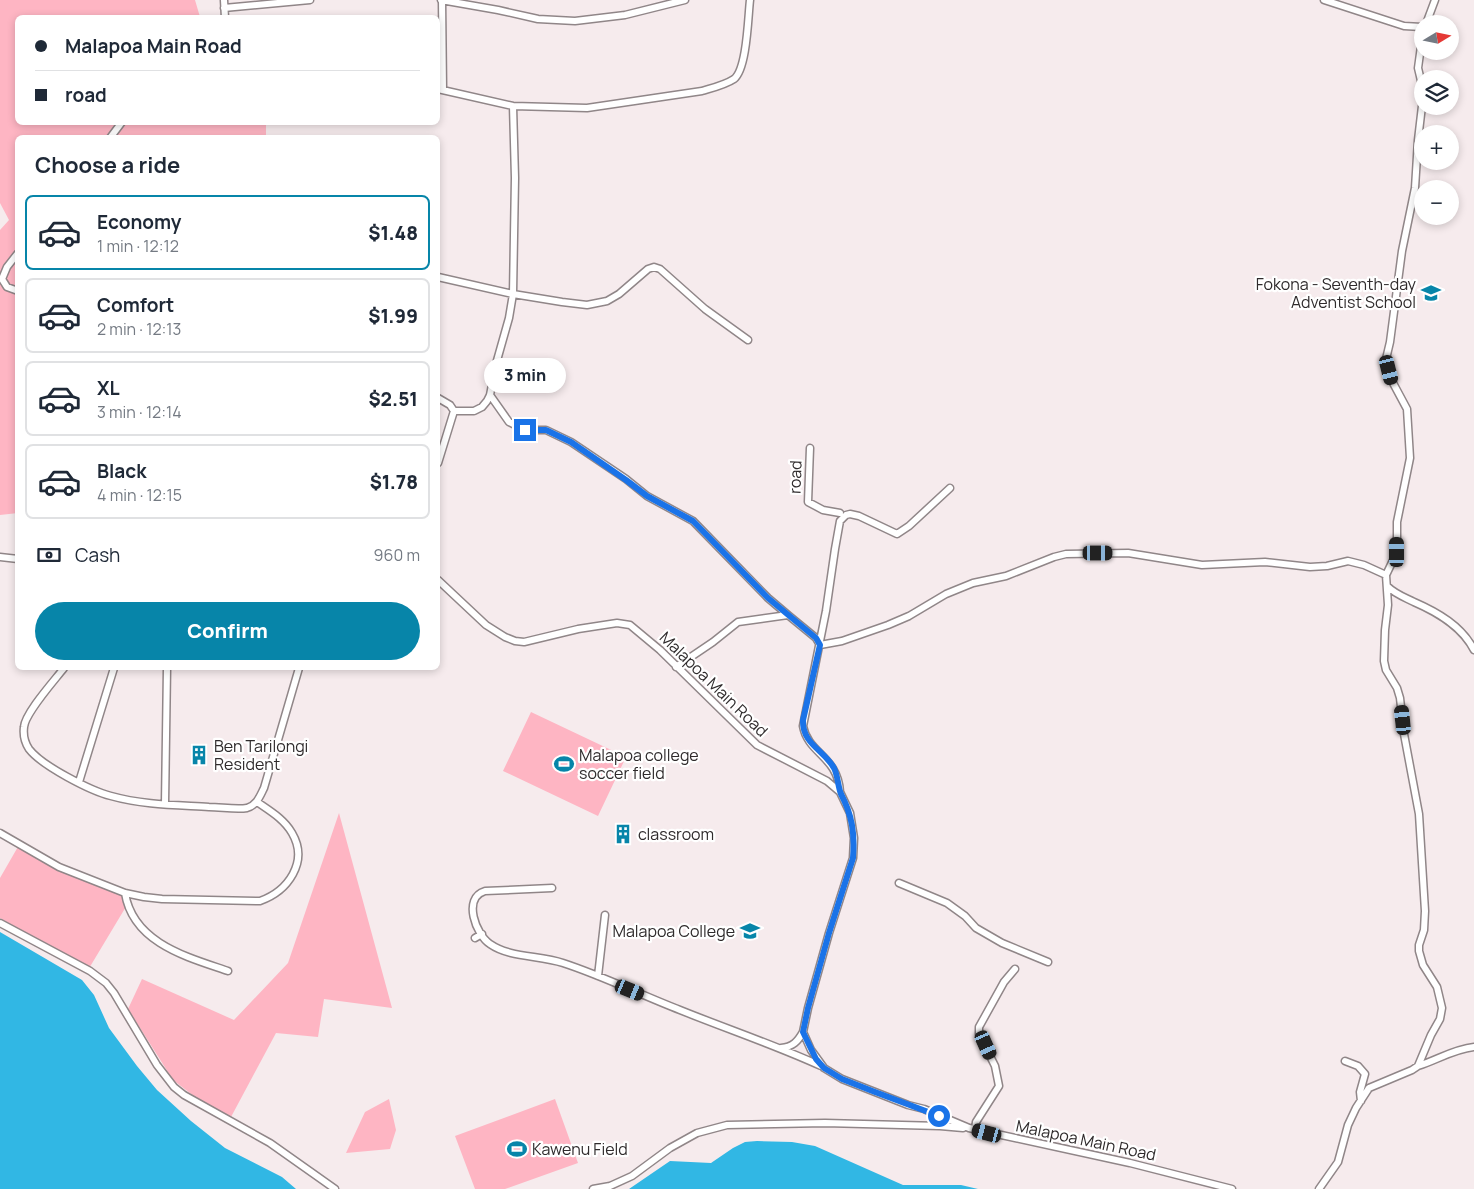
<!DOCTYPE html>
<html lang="en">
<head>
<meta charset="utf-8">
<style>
	body { margin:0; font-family:Manrope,sans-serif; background:#f2f2f3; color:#1f2937; height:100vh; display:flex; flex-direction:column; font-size:19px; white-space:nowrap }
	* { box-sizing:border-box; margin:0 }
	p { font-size:16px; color:#747a83 }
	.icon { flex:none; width:28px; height:28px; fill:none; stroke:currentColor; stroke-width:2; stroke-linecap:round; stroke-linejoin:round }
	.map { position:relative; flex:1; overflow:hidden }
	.sheet { position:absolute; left:15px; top:135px; width:425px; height:535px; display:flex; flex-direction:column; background:#fff; border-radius:8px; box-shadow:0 2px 8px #0003 }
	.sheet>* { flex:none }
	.hud { position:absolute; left:15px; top:15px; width:425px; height:110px; border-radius:8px; box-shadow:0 2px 8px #0003; display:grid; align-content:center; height:110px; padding:0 20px; background:#fff }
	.needle { width:32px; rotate:80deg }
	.controls { position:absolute; left:1414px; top:15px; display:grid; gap:10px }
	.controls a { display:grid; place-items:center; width:45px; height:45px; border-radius:50%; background:#fff; box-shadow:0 2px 8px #0003; font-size:25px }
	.end { position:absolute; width:22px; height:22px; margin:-11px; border:6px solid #1a73e8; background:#fff; box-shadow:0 0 0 2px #fff }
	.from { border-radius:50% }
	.bubble { position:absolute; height:35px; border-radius:18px; background:#fff; box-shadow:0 2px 8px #0003; font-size:16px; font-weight:800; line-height:35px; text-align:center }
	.car { position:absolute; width:15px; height:30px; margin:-15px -8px; border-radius:6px; box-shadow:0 0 4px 1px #0007; background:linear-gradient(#222 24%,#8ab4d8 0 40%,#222 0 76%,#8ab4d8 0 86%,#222 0) }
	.hud b { display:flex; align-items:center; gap:18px; height:48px; font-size:19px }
	.hud b+b { border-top:1px solid #e0e1e3 }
	.hud i { width:12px; height:12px; background:#1f2937 }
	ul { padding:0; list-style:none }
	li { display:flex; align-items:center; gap:15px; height:75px; margin:0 10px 8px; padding:0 10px; border:2px solid #e0e1e3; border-radius:8px }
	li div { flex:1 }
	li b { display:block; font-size:19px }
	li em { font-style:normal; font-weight:800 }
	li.active { border-color:#0785a9 }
	li>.icon { width:45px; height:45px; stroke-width:1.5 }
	h2 { padding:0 20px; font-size:22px; line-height:60px }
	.pay { display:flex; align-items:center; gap:12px; height:55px; padding:0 20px; font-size:19px }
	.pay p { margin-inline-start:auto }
	.action { display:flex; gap:10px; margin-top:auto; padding:10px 20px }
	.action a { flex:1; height:58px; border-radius:30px; background:#0785a9; color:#fff; font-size:20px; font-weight:800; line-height:58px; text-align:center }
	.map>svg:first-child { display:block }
</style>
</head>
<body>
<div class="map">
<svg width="1474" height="1189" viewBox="0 0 1474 1189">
	<rect width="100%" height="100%" fill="#f6ebed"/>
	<path fill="#feb5c3" d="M0,0h195l5,17 -182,1v104l248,1v14l-248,1v375l-18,2v-285l9,-10 -9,-17z
		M531,712l95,45 -28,59 -95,-45z
		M339,813l53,195 -68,-9 -6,38 -42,-4 -45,84 -32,-17 -26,-20 -45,-71 14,-30 92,41 54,-57z
		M19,845l42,24 63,24 3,12 -39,65 -88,-52v-40z
		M389,1099l7,31 -6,19 -44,4 19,-41z
		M555,1099l23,64 -73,26h-30l-20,-53z"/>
	<path fill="#31b7e4" d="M0,932l82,48 12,15 15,33 28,38 20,24 34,31 34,27 57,29 14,12h-296z
		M757,1141l35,1 23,4 88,39h58l17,4h-349l41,-28 41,2 22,-15 12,-6z"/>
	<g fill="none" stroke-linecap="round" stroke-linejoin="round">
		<defs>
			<path id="street" d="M224,0l1,18
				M441,0l57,10 40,9 37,2 50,-6 60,-15
				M442,0l1,89
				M1324,0l80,26 18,1
				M224,8l86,-8
				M1426,24l9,-24
				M1422,39l-4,29 4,17
				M438,89l75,17 74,2 115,-17c10,-3 23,-6 32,-12 13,-10 14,-62 16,-79
				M110,138l12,-16
				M18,253l-11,14 -5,12 5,8 11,4
				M438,277l75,17 49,8 25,3 20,-4 12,-7 29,-25 6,-2 6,2 45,40 43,31
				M490,395l19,27 16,8h21l25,12 55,37 21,17 46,25 75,77 20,17
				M438,398l12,7 4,6h20l8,-4 5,-6 3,-6 6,-31 13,-46 4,-24 2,-116 -2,-72
				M810,448l-2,54 15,8 17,3
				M438,463l16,-52
				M0,557l18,2
				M1386,575l11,-23v-30l13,-64 -3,-49 -15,-28 -6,-22 4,-17 12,-91 13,-63 3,-48 4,-34
				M438,580l48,45 19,12 10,4 9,1 54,-13 39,-6 13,2 30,25 97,95 70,36 13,11 10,21 4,25 -1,20 -24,75 -21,75 -5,24 8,18 13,18 18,11 66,26 16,4 45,19 161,35 102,26
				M1387,586c8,8 17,11 27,16 23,10 48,24 60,48
				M820,645l22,-4 46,-16 21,-9 37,-22 27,-11 33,-7 48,-19 12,-3 62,-1 74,12 63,-3 45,5 17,-1 21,-5 16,4 22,10 2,30 -3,25 -1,31 2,9 11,18 3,10 4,36 15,80 6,97 -1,19 -5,15v6l4,14 14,22 5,21 -2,11 -9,16 -13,31 -6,4 -43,18 -13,20 -8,17 -10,37 -19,27
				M676,667l37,-25 25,-20 50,-7 28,23 4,7
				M64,668c-10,13 -39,45 -40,59 -1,8 1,16 5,22 13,17 62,42 82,47 32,9 66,9 98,11 12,0 27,3 38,1 10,-3 13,-12 17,-20l35,-120
				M79,782l35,-114
				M840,792c-2,-36 -32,-38 -37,-66l23,-115 9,-62 5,-28 6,-6 4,-1 9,2 38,18 12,-8 41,-38
				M165,804l2,-136
				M0,833l59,34 66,26 19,4 18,2 98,2c28,-10 49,-39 32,-68 -8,-14 -22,-22 -35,-31
				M899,883l48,20 18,13 11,12 26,15 46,19
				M552,888l-67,3c-23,7 -9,44 5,53 20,14 50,11 73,19 40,13 78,32 117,47 47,19 95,35 141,56
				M125,893c8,50 62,64 103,78
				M0,923l90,48 16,12 8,10 43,72 17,22 10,8 86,48 65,46
				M475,938l7,-4
				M598,976l7,-61
				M781,1048c12,-1 17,-7 22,-16
				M1345,1061l13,5 7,8 -5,18 1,9
				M1418,1066c19,-6 36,-17 56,-19
				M975,1130l1,-8 23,-36 -4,-20 -16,-32v-7l25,-45 11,-13
				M593,1189l17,-3 22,-10 38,-28 27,-15 30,-8 98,-2 115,3 23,2"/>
		</defs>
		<use href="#street" stroke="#908688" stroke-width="9"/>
		<use href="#street" stroke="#fff" stroke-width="6"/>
	</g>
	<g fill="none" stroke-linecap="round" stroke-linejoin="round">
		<path stroke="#1a73e8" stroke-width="6" d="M525,430h21l25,12 55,38 21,16 46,25 75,77 48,40 4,7 -17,75c-1,24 21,30 31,48 4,8 4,19 7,26 11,21 14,39 12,64l-24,75 -21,75 -5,24 13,27 8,9 18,11 33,13 64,24"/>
	</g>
	<defs>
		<symbol id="school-bare" viewBox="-9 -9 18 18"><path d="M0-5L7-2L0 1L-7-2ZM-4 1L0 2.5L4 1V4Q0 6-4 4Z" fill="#0785a9" stroke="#fff" stroke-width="2.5" paint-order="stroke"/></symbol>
		<symbol id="building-bare" viewBox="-9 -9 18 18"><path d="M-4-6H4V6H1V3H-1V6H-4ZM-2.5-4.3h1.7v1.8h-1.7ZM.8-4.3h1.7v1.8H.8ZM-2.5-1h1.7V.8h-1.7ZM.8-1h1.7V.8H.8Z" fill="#0785a9" stroke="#fff" stroke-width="2.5" paint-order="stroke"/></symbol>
		<symbol id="stadium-bare" viewBox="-9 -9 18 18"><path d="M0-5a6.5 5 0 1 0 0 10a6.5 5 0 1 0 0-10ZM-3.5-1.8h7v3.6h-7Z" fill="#0785a9" stroke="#fff" stroke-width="2.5" paint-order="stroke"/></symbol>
	</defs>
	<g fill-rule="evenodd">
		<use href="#school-bare" x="1417" y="279" width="28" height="28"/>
		<use href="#building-bare" x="185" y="741" width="28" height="28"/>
		<use href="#stadium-bare" x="550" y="750" width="28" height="28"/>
		<use href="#building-bare" x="609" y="820" width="28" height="28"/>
		<use href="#school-bare" x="736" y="917" width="28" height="28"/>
		<use href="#stadium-bare" x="503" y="1135" width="28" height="28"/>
	</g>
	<g text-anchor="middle" stroke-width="4.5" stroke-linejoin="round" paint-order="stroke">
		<g font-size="16" fill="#2f2b2c" stroke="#fff" text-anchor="start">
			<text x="1416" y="290" text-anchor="end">Fokona - Seventh-day<tspan x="1416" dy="18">Adventist School</tspan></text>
			<text x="214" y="752">Ben Tarilongi<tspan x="214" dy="18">Resident</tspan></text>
			<text x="579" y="761">Malapoa college<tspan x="579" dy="18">soccer field</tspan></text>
			<text x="638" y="840">classroom</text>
			<text x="735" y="937" text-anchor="end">Malapoa College</text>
			<text x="532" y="1155">Kawenu Field</text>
		</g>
		<g font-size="16" fill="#2f2b2c" stroke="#fff">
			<text transform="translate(795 477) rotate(-88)" y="6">road</text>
			<text transform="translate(714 684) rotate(44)" y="6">Malapoa Main Road</text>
			<text transform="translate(1086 1140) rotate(12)" y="6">Malapoa Main Road</text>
		</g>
	</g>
</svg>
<div class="controls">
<a><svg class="needle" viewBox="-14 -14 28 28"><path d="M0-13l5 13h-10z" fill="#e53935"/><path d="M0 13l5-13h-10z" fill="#747a83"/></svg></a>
<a><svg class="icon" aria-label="layers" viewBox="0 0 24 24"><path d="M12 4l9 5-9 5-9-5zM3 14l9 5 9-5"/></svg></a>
<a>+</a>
<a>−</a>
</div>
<i class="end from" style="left:939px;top:1116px"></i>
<i class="end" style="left:525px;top:430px"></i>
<div class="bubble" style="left:484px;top:358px;width:82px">3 min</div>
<i class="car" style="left:1389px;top:370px;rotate:166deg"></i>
<i class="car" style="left:1397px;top:552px;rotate:0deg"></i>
<i class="car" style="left:1098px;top:553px;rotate:90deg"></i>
<i class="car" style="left:1403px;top:720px;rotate:354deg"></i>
<i class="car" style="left:630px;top:990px;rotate:112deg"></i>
<i class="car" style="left:986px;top:1045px;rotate:156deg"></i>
<i class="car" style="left:987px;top:1133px;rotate:285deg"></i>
<div class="hud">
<b><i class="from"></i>Malapoa Main Road</b>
<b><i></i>road</b>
</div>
<section class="sheet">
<h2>Choose a ride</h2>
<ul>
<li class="active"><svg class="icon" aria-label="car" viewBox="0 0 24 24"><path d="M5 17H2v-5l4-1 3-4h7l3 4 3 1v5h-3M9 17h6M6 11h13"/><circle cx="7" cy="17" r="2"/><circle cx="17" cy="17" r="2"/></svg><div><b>Economy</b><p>1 min · 12:12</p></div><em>$1.48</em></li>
<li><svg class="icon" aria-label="car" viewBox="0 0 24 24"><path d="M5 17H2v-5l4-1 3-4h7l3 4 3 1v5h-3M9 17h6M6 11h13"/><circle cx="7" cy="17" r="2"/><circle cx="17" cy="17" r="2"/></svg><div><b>Comfort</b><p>2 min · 12:13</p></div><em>$1.99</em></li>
<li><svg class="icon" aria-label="car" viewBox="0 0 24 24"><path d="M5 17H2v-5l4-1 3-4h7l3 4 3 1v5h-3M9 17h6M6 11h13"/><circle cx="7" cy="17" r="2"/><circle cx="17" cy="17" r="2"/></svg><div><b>XL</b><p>3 min · 12:14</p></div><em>$2.51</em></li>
<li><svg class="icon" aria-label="car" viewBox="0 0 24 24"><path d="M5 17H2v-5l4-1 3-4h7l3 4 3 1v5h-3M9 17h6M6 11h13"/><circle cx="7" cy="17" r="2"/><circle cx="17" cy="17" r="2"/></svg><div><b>Black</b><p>4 min · 12:15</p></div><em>$1.78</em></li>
</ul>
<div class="pay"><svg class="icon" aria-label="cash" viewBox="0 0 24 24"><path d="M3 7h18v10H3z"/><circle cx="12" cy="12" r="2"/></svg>Cash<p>960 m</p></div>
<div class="action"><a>Confirm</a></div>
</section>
</div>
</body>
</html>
